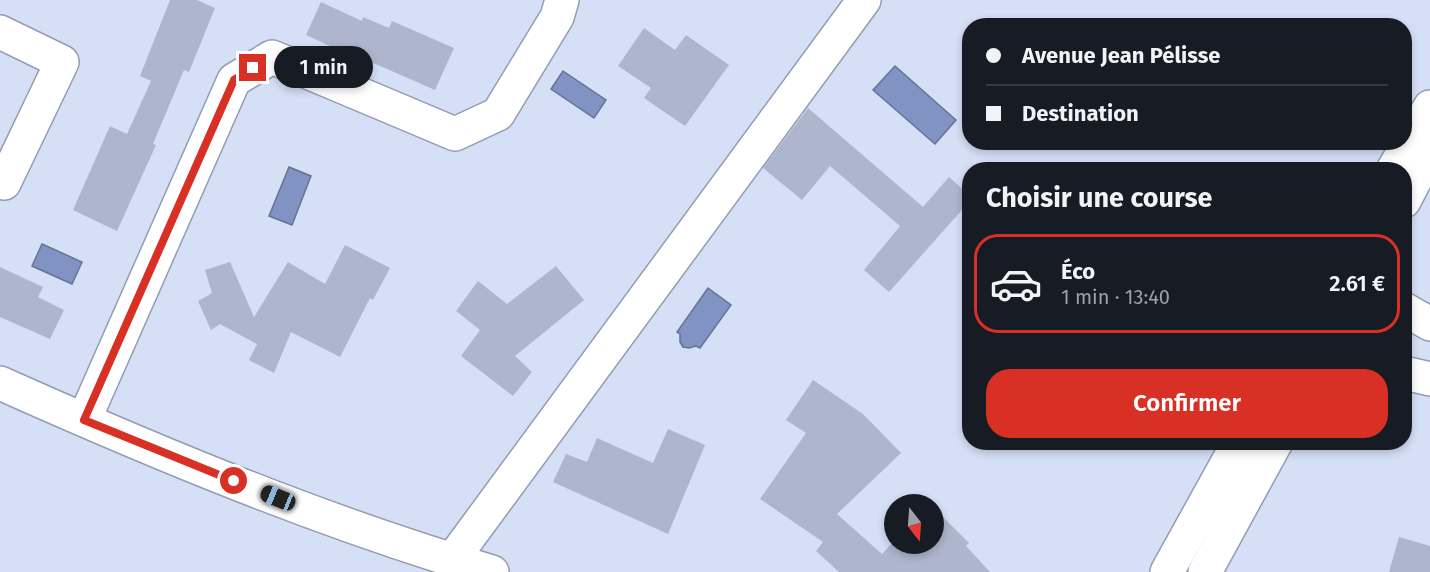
<!DOCTYPE html>
<html lang="fr">
<head>
<meta charset="utf-8">
<style>
	body { margin:0; font-family:"Fira Sans",sans-serif; background:#242831; color:#f1f3f6; height:100vh; display:flex; flex-direction:column; font-size:22px; white-space:nowrap }
	* { box-sizing:border-box; margin:0 }
	p { font-size:20px; color:#9ea1a6 }
	.icon { flex:none; width:33px; height:33px; fill:none; stroke:currentColor; stroke-width:2; stroke-linecap:round; stroke-linejoin:round }
	.map { position:relative; flex:1; overflow:hidden }
	.drawer { position:absolute; left:962px; top:162px; width:450px; height:288px; display:flex; flex-direction:column; background:#171b24; border-radius:24px; box-shadow:0 3px 9px #0003 }
	.drawer>* { flex:none }
	.hud { position:absolute; left:962px; top:18px; width:450px; height:132px; border-radius:24px; box-shadow:0 3px 9px #0003; display:grid; align-content:center; height:132px; padding:0 24px; background:#171b24 }
	.needle { width:39px; rotate:163deg }
	.controls { position:absolute; left:884px; top:494px; display:grid; gap:12px }
	.controls a { display:grid; place-items:center; width:60px; height:60px; border-radius:50%; background:#171b24; box-shadow:0 3px 9px #0003; font-size:30px }
	.end { position:absolute; width:27px; height:27px; margin:-14px; border:8px solid #d93025; background:#fff; box-shadow:0 0 0 3px #fff }
	.from { border-radius:50% }
	.bubble { position:absolute; height:42px; border-radius:21px; background:#171b24; box-shadow:0 3px 9px #0003; font-size:20px; font-weight:600; line-height:42px; text-align:center }
	.car { position:absolute; width:18px; height:36px; margin:-18px -9px; border-radius:8px; box-shadow:0 0 4px 2px #0007; background:linear-gradient(#222 24%,#8ab4d8 0 40%,#222 0 76%,#8ab4d8 0 86%,#222 0) }
	.hud b { display:flex; align-items:center; gap:21px; height:57px; font-size:22px }
	.hud b+b { border-top:2px solid #363941 }
	.hud i { width:15px; height:15px; background:#f1f3f6 }
	ul { padding:0; list-style:none }
	li { display:flex; align-items:center; gap:18px; height:99px; margin:0 12px 9px; padding:0 12px; border:3px solid transparent; border-radius:24px }
	li div { flex:1 }
	li b { display:block; font-size:22px }
	li em { font-style:normal; font-weight:600 }
	li.active { border-color:#d93025 }
	li>.icon { width:54px; height:54px; stroke-width:1.5 }
	h2 { padding:0 24px; font-size:27px; line-height:72px }
	.action { display:flex; gap:12px; margin-top:auto; padding:12px 24px }
	.action a { flex:1; height:69px; border-radius:24px; background:#d93025; color:#fff; font-size:24px; font-weight:600; line-height:69px; text-align:center }
	.map>svg:first-child { display:block }
</style>
</head>
<body>
<div class="map">
<svg width="1430" height="572" viewBox="0 0 1430 572">
	<rect width="100%" height="100%" fill="#d5dff6"/>
	<path fill="#8093c2" stroke="#647396" stroke-width="1.5" d="M895,66l61,54 -21,24 -62,-54z
		M563,71l43,29 -12,18 -43,-29z
		M289,167l22,9 -19,49 -23,-9z
		M42,244l40,18 -10,22 -40,-18z
		M708,288l23,17 -31,43 -4,-2 -7,2 -6,-1 -3,-5v-8l-3,-2z"/>
	<path fill="#adb6cc" d="M170,0h27l18,8 -26,64 -5,-2 -31,74 3,1 -39,86 -44,-21 37,-84 17,8 24,-53 -11,-5z
		M321,2l41,19 1,-4 26,11 3,-7 62,27 -19,42 -87,-38 -1,2 -41,-19z
		M644,28l31,22 11,-15 43,30 -44,61 -41,-28 7,-10 -33,-22z
		M808,108l115,99 26,-30 20,18v7l-80,90 -25,-22 36,-44 -70,-60 -28,34 -39,-32z
		M345,245l45,23 -17,32 -3,-2 -30,59 -49,-25 -17,41 -25,-13 8,-16 -37,-20 -9,6 -13,-29 14,-8 -7,-23 25,-8 24,55 34,-55 37,22z
		M556,266l28,34 -69,56 17,16 -19,24 -52,-40 19,-26 -24,-19 22,-30 29,23z
		M0,267l43,20 -5,10 26,13 -14,29 -50,-22z
		M813,380l50,34 38,39 -64,61 45,40 12,-13v2h39v-24l6,-6 30,30 -3,3 24,26h-151l-23,-21 7,-9 -63,-43 46,-66 -20,-13z
		M668,429l37,16 -37,89 -115,-52 13,-28 21,8 10,-24 56,25z
		M1399,537l31,9v26h-41z"/>
	<g fill="none" stroke-linecap="round" stroke-linejoin="round">
		<defs>
			<path id="minor" d="M0,32l62,30 -58,121
				M1404,309l26,15
				M1404,373l26,6
				M0,383c159,71 325,140 492,189
				M84,420l150,-340 38,-23 183,77 43,-20 59,-97 5,-17
				M452,560l412,-560"/>
			<path id="major" d="M1393,170l37,-63
				M1404,201l26,-50
				M1167,572l72,-130
				M1205,572l71,-130"/>
		</defs>
		<use href="#minor" stroke="#939cb1" stroke-width="36"/>
		<use href="#major" stroke="#939cb1" stroke-width="36"/>
		<use href="#minor" stroke="#fff" stroke-width="33"/>
		<use href="#major" stroke="#fff" stroke-width="33"/>
	</g>
	<g fill="none" stroke-linecap="round" stroke-linejoin="round">
		<path stroke="#d93025" stroke-width="8" d="M234,481l-150,-61 150,-340 19,-12"/>
	</g>
</svg>
<div class="controls">
<a><svg class="needle" viewBox="-14 -14 28 28"><path d="M0-13l5 13h-10z" fill="#e53935"/><path d="M0 13l5-13h-10z" fill="#9ea1a6"/></svg></a>
</div>
<i class="end from" style="left:234px;top:481px"></i>
<i class="end" style="left:253px;top:68px"></i>
<div class="bubble" style="left:274px;top:46px;width:99px">1 min</div>
<i class="car" style="left:278px;top:498px;rotate:292deg"></i>
<div class="hud">
<b><i class="from"></i>Avenue Jean Pélisse</b>
<b><i></i>Destination</b>
</div>
<section class="drawer">
<h2>Choisir une course</h2>
<ul>
<li class="active"><svg class="icon" aria-label="car" viewBox="0 0 24 24"><path d="M5 17H2v-5l4-1 3-4h7l3 4 3 1v5h-3M9 17h6M6 11h13"/><circle cx="7" cy="17" r="2"/><circle cx="17" cy="17" r="2"/></svg><div><b>Éco</b><p>1 min · 13:40</p></div><em>2.61 €</em></li>
</ul>
<div class="action"><a>Confirmer</a></div>
</section>
</div>
</body>
</html>
